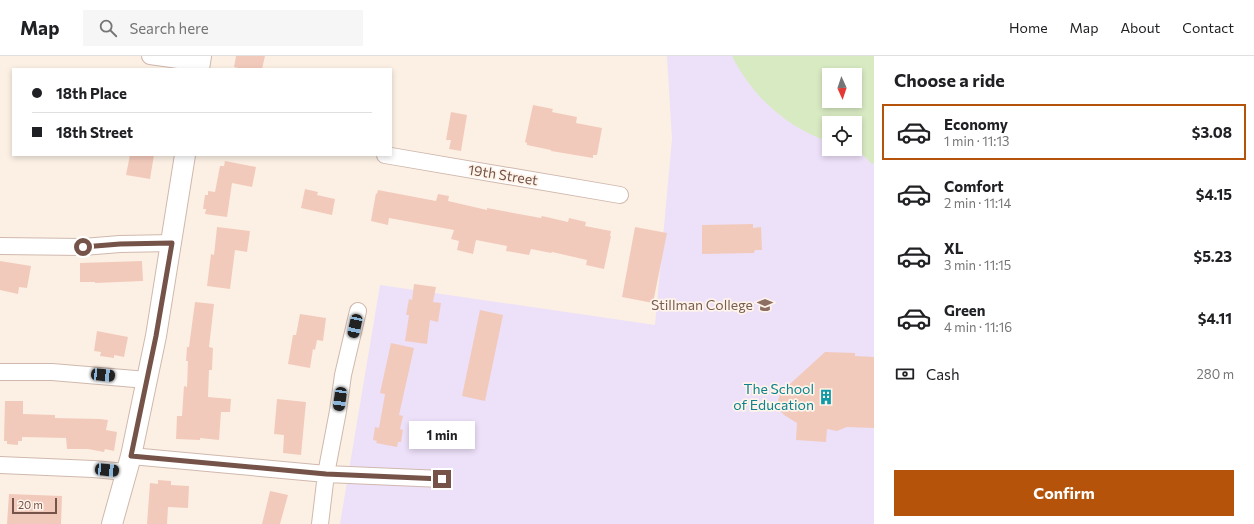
<!DOCTYPE html>
<html lang="en">
<head>
<meta charset="utf-8">
<style>
	body { margin:0; font-family:Commissioner,sans-serif; background:#f6f6f6; color:#202124; height:100vh; display:flex; flex-direction:column; font-size:15px; white-space:nowrap }
	* { box-sizing:border-box; margin:0 }
	p { font-size:13px; color:#757577 }
	.icon { flex:none; width:22px; height:22px; fill:none; stroke:currentColor; stroke-width:2; stroke-linecap:round; stroke-linejoin:round }
	.map { position:relative; flex:1; overflow:hidden }
	.sheet { display:flex; flex-direction:column; background:#fff; width:380px }
	.sheet>* { flex:none }
	.guide { position:absolute; left:12px; top:12px; width:380px; height:88px; border-radius:0px; box-shadow:0 2px 6px #0003; display:grid; align-content:center; height:88px; padding:0 20px; background:#fff }
	.needle { width:26px; rotate:177deg }
	.tools { position:absolute; left:822px; top:12px; display:grid; gap:8px }
	.tools a { display:grid; place-items:center; width:40px; height:40px; border-radius:0px; background:#fff; box-shadow:0 2px 6px #0003; font-size:20px }
	.scale { position:absolute; left:12px; bottom:10px; width:45px; box-sizing:border-box; padding-left:4px; border:2px solid #755349; border-top:0; font-size:11px; line-height:14px; white-space:nowrap; color:#755349; -webkit-text-stroke:3px #fff4ea; paint-order:stroke }
	.end { position:absolute; width:18px; height:18px; margin:-9px; border:5px solid #755349; background:#fff; box-shadow:0 0 0 2px #fff }
	.from { border-radius:50% }
	.bubble { position:absolute; height:28px; border-radius:0px; background:#fff; box-shadow:0 2px 6px #0003; font-size:13px; font-weight:700; line-height:28px; text-align:center }
	.car { position:absolute; width:12px; height:24px; margin:-12px -6px; border-radius:5px; box-shadow:0 0 3px 1px #0007; background:linear-gradient(#222 24%,#8ab4d8 0 40%,#222 0 76%,#8ab4d8 0 86%,#222 0) }
	.guide b { display:flex; align-items:center; gap:14px; height:38px; font-size:15px }
	.guide b+b { border-top:1px solid #e0e0e0 }
	.guide i { width:10px; height:10px; background:#202124 }
	ul { padding:0; list-style:none }
	li { display:flex; align-items:center; gap:12px; height:56px; margin:0 8px 6px; padding:0 12px; border:2px solid transparent; border-radius:0px }
	li div { flex:1 }
	li b { display:block; font-size:15px }
	li em { font-style:normal; font-weight:700 }
	li.on { border-color:#b45309 }
	li>.icon { width:36px; height:36px; stroke-width:1.5 }
	h2 { padding:0 20px; font-size:18px; line-height:48px }
	.pay { display:flex; align-items:center; gap:10px; height:44px; padding:0 20px; font-size:15px }
	.pay p { margin-inline-start:auto }
	.button { display:flex; gap:8px; margin-top:auto; padding:8px 20px }
	.button a { flex:1; height:46px; border-radius:0px; background:#b45309; color:#fff; font-size:16px; font-weight:700; line-height:46px; text-align:center }
	header { display:flex; align-items:center; gap:24px; box-sizing:border-box; height:56px; padding:0 20px; background:#fff; border-bottom:1px solid #e0e0e0 }
	header strong { font-size:19px }
	nav { display:flex; gap:22px; margin-inline-start:auto; font-size:14px }
	.search { width:280px; height:36px; background:#f6f6f6; display:flex; align-items:center; gap:10px; box-sizing:border-box; padding:0 14px; border-radius:0px; color:#757577; font-size:15px }
	main { display:flex; flex:1; min-height:0 }
	.map>svg:first-child { display:block }
</style>
</head>
<body>
<header>
<strong>Map</strong>
<div class="search"><svg class="icon" aria-label="search" viewBox="0 0 24 24"><circle cx="10" cy="10" r="6"/><path d="M15 15l6 6"/></svg>Search here</div>
<nav><a>Home</a><a>Map</a><a>About</a><a>Contact</a></nav>
</header>
<main>
<div class="map">
<svg width="874" height="468" viewBox="0 0 874 468">
	<rect width="100%" height="100%" fill="#fcf0e4"/>
	<path fill="#ede0f9" fill-rule="evenodd" d="M667,0h207v468h-534l40,-239 275,40 17,-186zM829,19h26v26h-26zM829,67h26v26h-26z"/>
	<path fill="#d8eac2" fill-rule="evenodd" d="M732,0h142v107l-2,1 -14,-14 -3,-1v-26h-26v19c-43,-15 -77,-46 -97,-86zM829,19h26v26h-26z"/>
	<path fill="#f2cabb" d="M236,0h29l-3,13h-19l-9,-2z
		M533,49l20,4 -1,3 25,5 -1,6 26,5 -5,27h-4v3l-42,-7v-1l-24,-5v-2l-2,-1z
		M451,56l16,3 -6,36 -12,-2 2,-9h-5z
		M130,99h24l-4,24 -24,-4z
		M225,105l31,6 -4,20 -20,-4 -5,34 -22,-3 1,-5h-3l2,-14h3v-4l7,1 5,-26h4z
		M305,133l13,3 -1,3 18,4 -3,16 -31,-7z
		M378,134l58,11 2,-7 11,2 -1,5 39,9v-2l54,10 1,-2 26,6 1,-4 17,4 -1,4 26,5 -1,5h1l-7,33 -18,-4 1,-5 -35,-8 -1,1 -20,-4 -2,6 -23,-4 1,-5 -31,-6 -3,14 -16,-4 2,-9 -8,-2 3,-9 -65,-12 -1,7 -17,-4 5,-28 1,1z
		M753,168v4l8,-1 1,23h-7l-1,3 -52,1v-29z
		M217,171l33,4 -3,21 -12,-2 -5,39 -23,-3 4,-32 3,1z
		M635,171l32,6 -14,70 -31,-6z
		M0,205l31,5 -4,22 -8,-1 -1,7 -18,-4z
		M142,205l1,20 -48,2v-1h-15v-19z
		M414,228l22,3 -3,15 8,1 -3,19 -8,-2 -3,24 -22,-3 4,-26h-3l3,-16 3,1z
		M195,246l19,2 -5,43 4,1 -1,22h-3l-1,27 23,2 -1,13h-9l-2,28 -19,-2v2l-24,-1 1,-23h5l2,-30 3,1 1,-26h-2l1,-14h2z
		M480,254l23,5 -18,86 -23,-5z
		M300,258l26,4 -3,23 -6,-1 -2,10 -2,-1 -3,19 -22,-4 5,-29h3z
		M97,275l31,6 -4,20 -10,-2v3l-14,-2 1,-4 -7,-1z
		M391,287l23,5 -15,67 4,1 -3,13 3,1 -2,12h-3l-1,5 -21,-4 1,-2 -4,-1 2,-13 4,1 6,-34 -5,-1z
		M825,296l30,1v3l19,1v71l-27,-1 -10,4 -10,-2 -1,13 -30,-2 1,-17 -13,-8 -5,-6 -1,-8 2,-8z
		M277,343l29,3 -5,53 -18,-2 1,-18 -10,-1z
		M5,345h18v13l32,1v3l45,1 8,1 -2,10 11,2 -3,19 -9,-2 -1,3 -16,-3h-21l-1,-11 -44,-1v4h-4v4l-11,-1v-3h-3z
		M158,424l13,1v4l18,1 -1,22 -20,-1 -1,17h-20l3,-41 8,1z
		M270,435l18,4 -8,29h-18z
		M9,438l53,2 -1,28h-54z"/>
	<g fill="none" stroke-linecap="round" stroke-linejoin="round">
		<defs>
			<path id="minor" d="M150,0l50,7
				M385,99l235,40
				M0,190l83,1 37,-3 52,-1
				M0,316h52l95,8
				M131,400l195,18 116,5
				M0,409l93,4 33,3
				M320,468l6,-50 12,-63 5,-36 15,-64"/>
			<path id="tertiary" d="M199,13l2,-13
				M112,468l19,-68 25,-120 29,-181"/>
		</defs>
		<use href="#minor" stroke="#d0b8ad" stroke-width="18"/>
		<use href="#tertiary" stroke="#d0b8ad" stroke-width="22"/>
		<use href="#minor" stroke="#fff" stroke-width="16"/>
		<use href="#tertiary" stroke="#fff" stroke-width="20"/>
	</g>
	<g fill="none" stroke-linecap="round" stroke-linejoin="round">
		<path stroke="#755349" stroke-width="5" d="M83,191l37,-3 52,-1 -16,93 -25,120 195,18 116,5"/>
	</g>
	<defs>
		<symbol id="university-bare" viewBox="-9 -9 18 18"><path d="M0-5L7-2L0 1L-7-2ZM-4 1L0 2.5L4 1V4Q0 6-4 4Z" fill="#8d6e63" stroke="#fff4ea" stroke-width="2.5" paint-order="stroke"/></symbol>
		<symbol id="building-bare" viewBox="-9 -9 18 18"><path d="M-4-6H4V6H1V3H-1V6H-4ZM-2.5-4.3h1.7v1.8h-1.7ZM.8-4.3h1.7v1.8H.8ZM-2.5-1h1.7V.8h-1.7ZM.8-1h1.7V.8H.8Z" fill="#0f9aa8" stroke="#fff4ea" stroke-width="2.5" paint-order="stroke"/></symbol>
	</defs>
	<g fill-rule="evenodd">
		<use href="#university-bare" x="754" y="238" width="22" height="22"/>
		<use href="#building-bare" x="815" y="330" width="22" height="22"/>
	</g>
	<g text-anchor="middle" stroke-width="3.5" stroke-linejoin="round" paint-order="stroke">
		<g font-size="14" fill="#755349" stroke="#fff4ea">
			<text transform="translate(503 119) rotate(9)" y="5">19th Street</text>
		</g>
		<g font-size="14" fill="#785e54" stroke="#fff4ea" text-anchor="end">
			<text x="753" y="254">Stillman College</text>
		</g>
		<g font-size="14" fill="#0d838f" stroke="#fff4ea" text-anchor="end">
			<text x="814" y="338">The School<tspan x="814" dy="16">of Education</tspan></text>
		</g>
	</g>
</svg>
<div class="tools">
<a><svg class="needle" viewBox="-14 -14 28 28"><path d="M0-13l5 13h-10z" fill="#e53935"/><path d="M0 13l5-13h-10z" fill="#757577"/></svg></a>
<a><svg class="icon" aria-label="locate" viewBox="0 0 24 24"><circle cx="12" cy="12" r="6"/><path d="M12 2v4M12 18v4M2 12h4M18 12h4"/></svg></a>
</div>
<div class="scale">20 m</div>
<i class="end from" style="left:83px;top:191px"></i>
<i class="end" style="left:442px;top:423px"></i>
<div class="bubble" style="left:409px;top:365px;width:66px">1 min</div>
<i class="car" style="left:355px;top:270px;rotate:192deg"></i>
<i class="car" style="left:103px;top:319px;rotate:96deg"></i>
<i class="car" style="left:340px;top:343px;rotate:188deg"></i>
<i class="car" style="left:107px;top:414px;rotate:96deg"></i>
<div class="guide">
<b><i class="from"></i>18th Place</b>
<b><i></i>18th Street</b>
</div>
</div>
<section class="sheet">
<h2>Choose a ride</h2>
<ul>
<li class="on"><svg class="icon" aria-label="car" viewBox="0 0 24 24"><path d="M5 17H2v-5l4-1 3-4h7l3 4 3 1v5h-3M9 17h6M6 11h13"/><circle cx="7" cy="17" r="2"/><circle cx="17" cy="17" r="2"/></svg><div><b>Economy</b><p>1 min · 11:13</p></div><em>$3.08</em></li>
<li><svg class="icon" aria-label="car" viewBox="0 0 24 24"><path d="M5 17H2v-5l4-1 3-4h7l3 4 3 1v5h-3M9 17h6M6 11h13"/><circle cx="7" cy="17" r="2"/><circle cx="17" cy="17" r="2"/></svg><div><b>Comfort</b><p>2 min · 11:14</p></div><em>$4.15</em></li>
<li><svg class="icon" aria-label="car" viewBox="0 0 24 24"><path d="M5 17H2v-5l4-1 3-4h7l3 4 3 1v5h-3M9 17h6M6 11h13"/><circle cx="7" cy="17" r="2"/><circle cx="17" cy="17" r="2"/></svg><div><b>XL</b><p>3 min · 11:15</p></div><em>$5.23</em></li>
<li><svg class="icon" aria-label="car" viewBox="0 0 24 24"><path d="M5 17H2v-5l4-1 3-4h7l3 4 3 1v5h-3M9 17h6M6 11h13"/><circle cx="7" cy="17" r="2"/><circle cx="17" cy="17" r="2"/></svg><div><b>Green</b><p>4 min · 11:16</p></div><em>$4.11</em></li>
</ul>
<div class="pay"><svg class="icon" aria-label="cash" viewBox="0 0 24 24"><path d="M3 7h18v10H3z"/><circle cx="12" cy="12" r="2"/></svg>Cash<p>280 m</p></div>
<div class="button"><a>Confirm</a></div>
</section>
</main>
</body>
</html>
